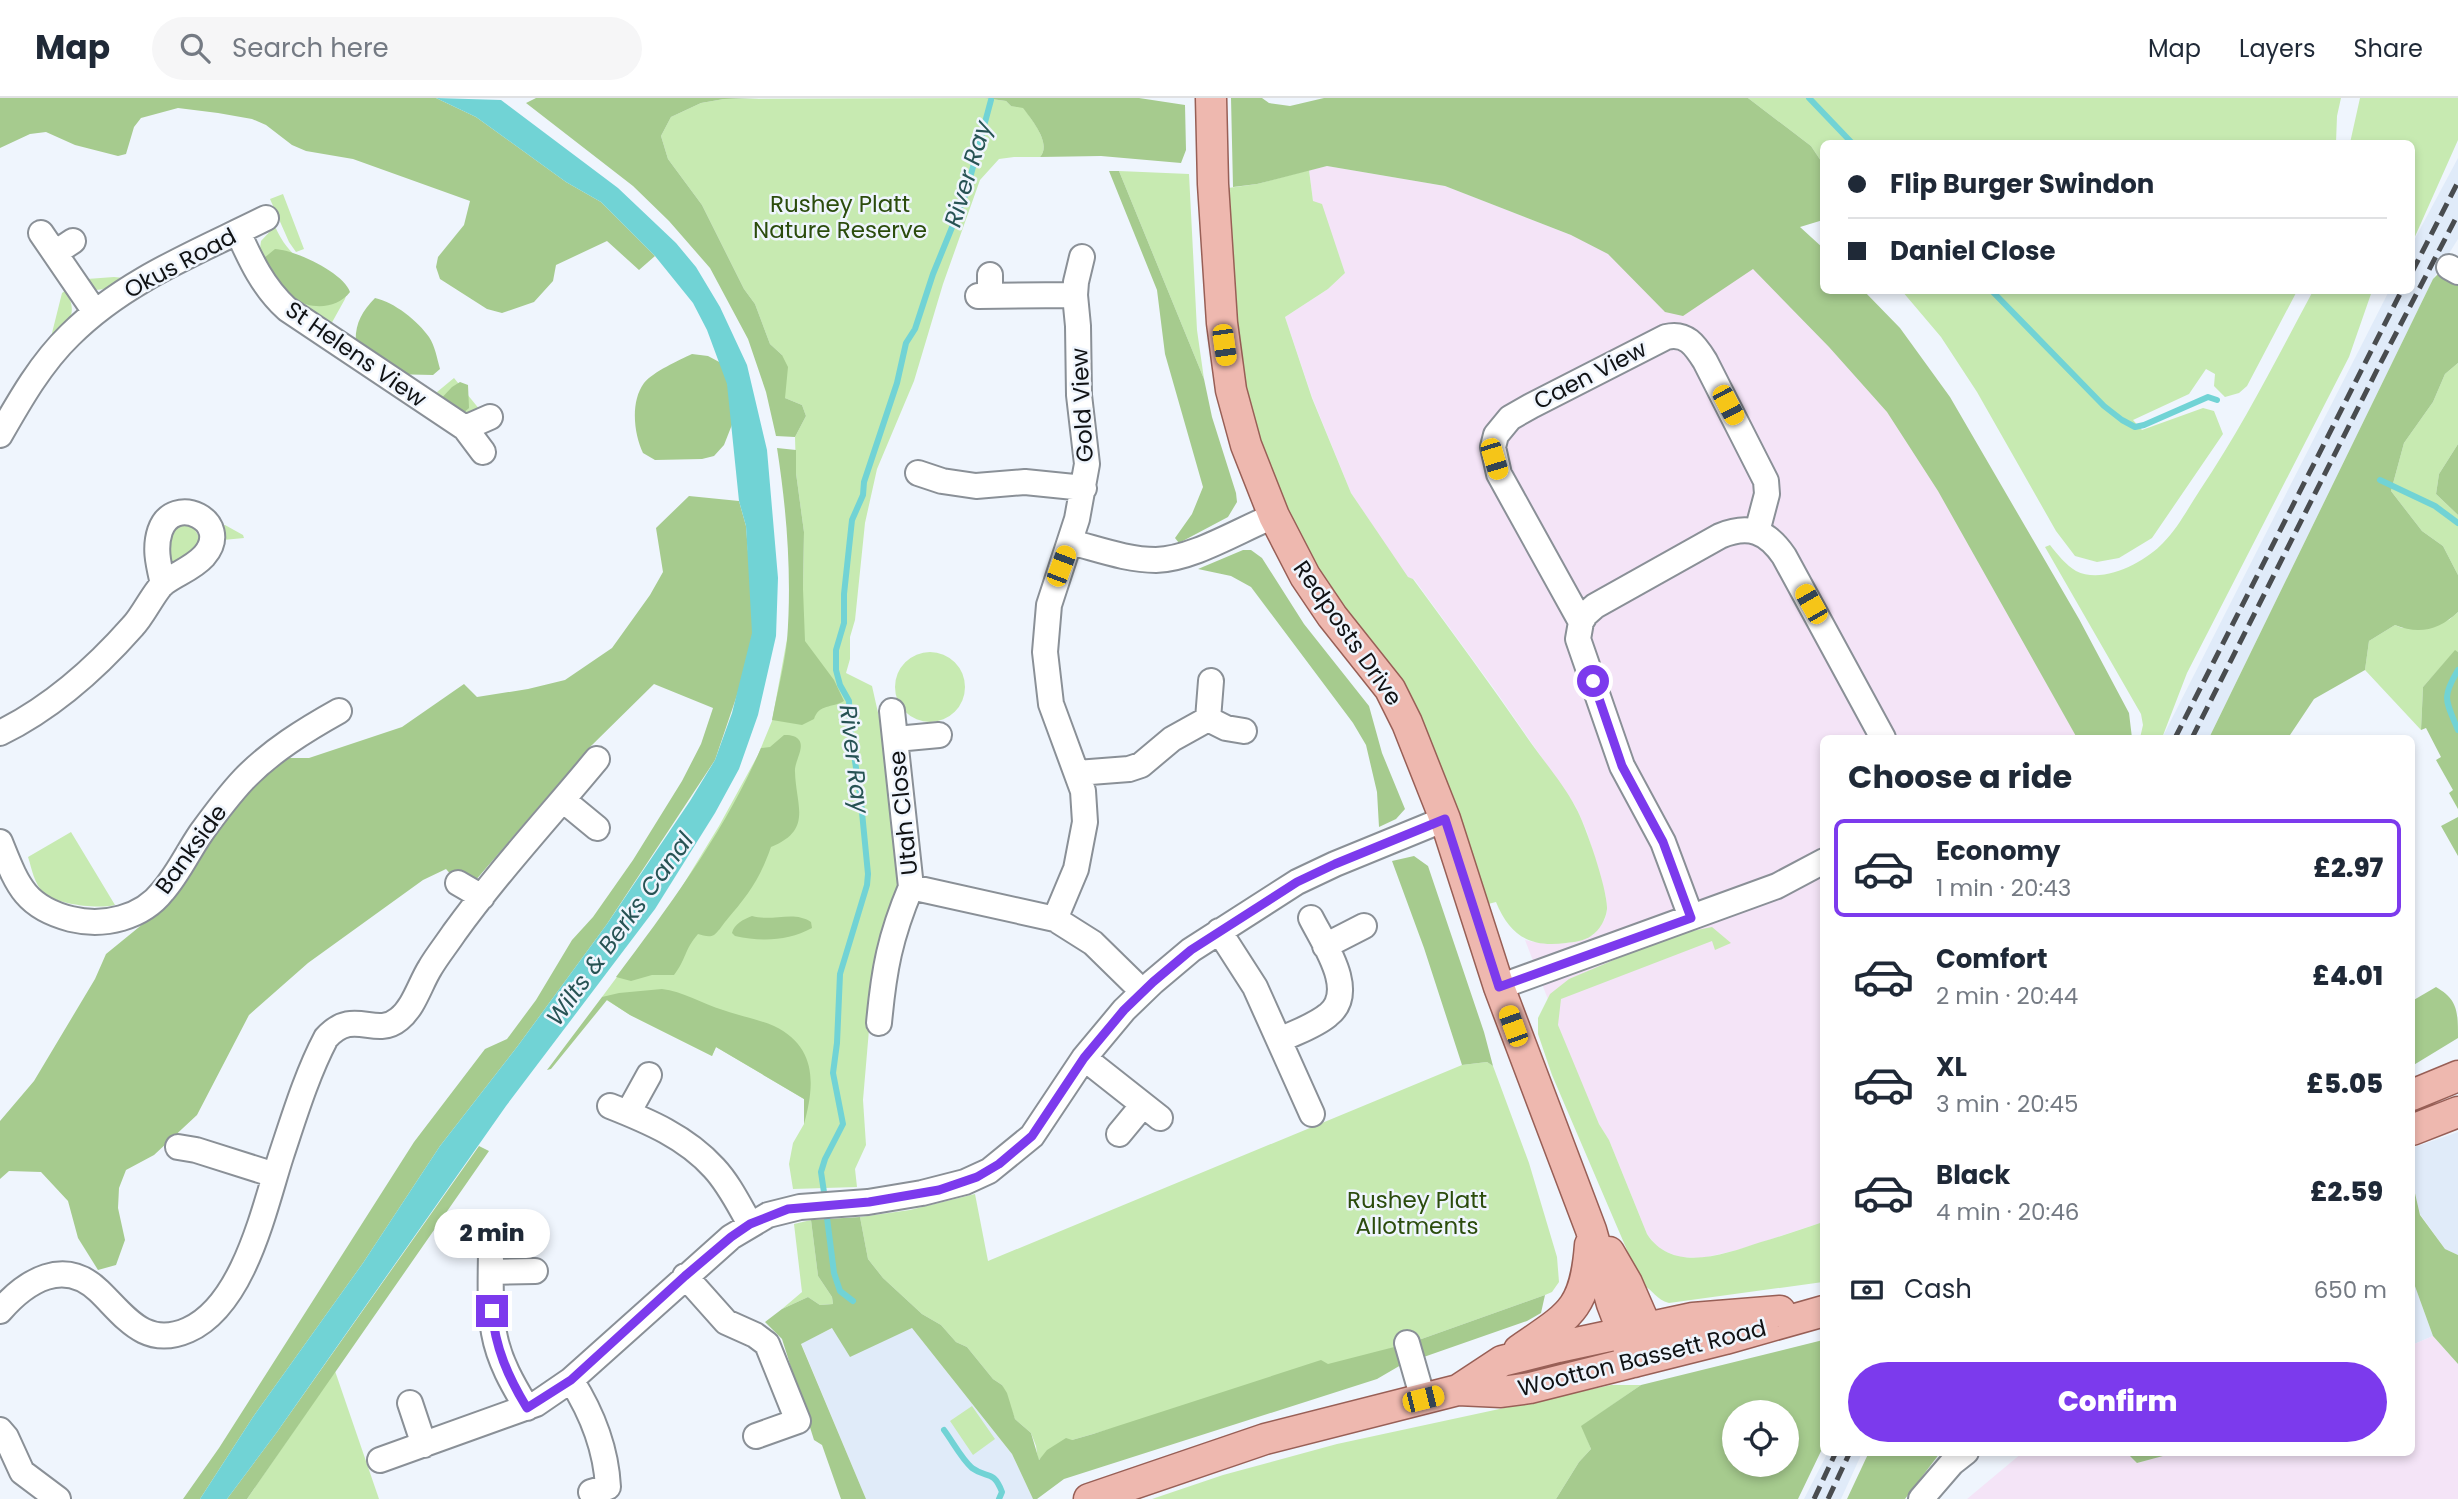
<!DOCTYPE html>
<html lang="en">
<head>
<meta charset="utf-8">
<style>
	body { margin:0; font-family:Poppins,sans-serif; background:#f6f6f7; color:#1f2937; height:100vh; display:flex; flex-direction:column; font-size:26px; white-space:nowrap }
	* { box-sizing:border-box; margin:0 }
	p { font-size:23px; color:#747a83 }
	.icon { flex:none; width:38px; height:38px; fill:none; stroke:currentColor; stroke-width:2; stroke-linecap:round; stroke-linejoin:round }
	.map { position:relative; flex:1; overflow:hidden }
	.side { position:absolute; left:1820px; top:637px; width:595px; height:721px; display:flex; flex-direction:column; background:#fff; border-radius:10px; box-shadow:0 4px 10px #0003 }
	.side>* { flex:none }
	.guide { position:absolute; left:1820px; top:42px; width:595px; height:154px; border-radius:10px; box-shadow:0 4px 10px #0003; display:grid; align-content:center; height:154px; padding:0 28px; background:#fff }
	.fabs { position:absolute; left:1722px; top:1302px; display:grid; gap:14px }
	.fabs a { display:grid; place-items:center; width:77px; height:77px; border-radius:50%; background:#fff; box-shadow:0 4px 10px #0003; font-size:35px }
	.end { position:absolute; width:32px; height:32px; margin:-16px; border:9px solid #7c3aed; background:#fff; box-shadow:0 0 0 4px #fff }
	.from { border-radius:50% }
	.bubble { position:absolute; height:49px; border-radius:24px; background:#fff; box-shadow:0 4px 10px #0003; font-size:23px; font-weight:800; line-height:49px; text-align:center }
	.car { position:absolute; width:21px; height:42px; margin:-21px -10px; border-radius:9px; box-shadow:0 0 5px 2px #0007; background:linear-gradient(#f5c518 24%,#345 0 40%,#f5c518 0 76%,#345 0 86%,#f5c518 0) }
	.guide b { display:flex; align-items:center; gap:24px; height:66px; font-size:26px }
	.guide b+b { border-top:2px solid #e0e1e3 }
	.guide i { width:18px; height:18px; background:#1f2937 }
	ul { padding:0; list-style:none }
	li { display:flex; align-items:center; gap:21px; height:98px; margin:0 14px 10px; padding:0 14px; border:4px solid transparent; border-radius:10px }
	li div { flex:1 }
	li b { display:block; font-size:26px }
	li em { font-style:normal; font-weight:800 }
	li.current { border-color:#7c3aed }
	li>.icon { width:63px; height:63px; stroke-width:1.5 }
	h2 { padding:0 28px; font-size:32px; line-height:84px }
	.pay { display:flex; align-items:center; gap:18px; height:77px; padding:0 28px; font-size:26px }
	.pay p { margin-inline-start:auto }
	.cta { display:flex; gap:14px; margin-top:auto; padding:14px 28px }
	.cta a { flex:1; height:80px; border-radius:42px; background:#7c3aed; color:#fff; font-size:28px; font-weight:800; line-height:80px; text-align:center }
	header { display:flex; align-items:center; gap:42px; box-sizing:border-box; height:98px; padding:0 35px; background:#fff; border-bottom:2px solid #e0e1e3 }
	header strong { font-size:33px }
	nav { display:flex; gap:38px; margin-inline-start:auto; font-size:24px }
	.search { width:490px; height:63px; background:#f6f6f7; display:flex; align-items:center; gap:18px; box-sizing:border-box; padding:0 24px; border-radius:38px; color:#747a83; font-size:26px }
	.map>svg:first-child { display:block }
</style>
</head>
<body>
<header>
<strong>Map</strong>
<div class="search"><svg class="icon" aria-label="search" viewBox="0 0 24 24"><circle cx="10" cy="10" r="6"/><path d="M15 15l6 6"/></svg>Search here</div>
<nav><a>Map</a><a>Layers</a><a>Share</a></nav>
</header>
<div class="map">
<svg width="2458" height="1401" viewBox="0 0 2458 1401">
	<rect width="100%" height="100%" fill="#eff5fd"/>
	<path fill="#e0ebf9" d="M2458,60v81l-25,40 -224,459h-47l227,-447 23,-1v-46z
		M2458,1034v123l-13,-6 -25,-35 -8,-34v-32z
		M2412,1180l21,58 -21,9z
		M833,1230l17,28 62,-28 100,126 21,45h-167l-65,-156z
		M1828,1354l34,1 -21,46h-37z"/>
	<path fill="#f4e4f7" d="M1327,68l118,20 126,49 160,-1 125,104 236,400h-268l-1,484 -85,28 -36,8 -24,-1 -11,-5 -10,-5 -10,-13 -38,-94 -10,-16 -28,-65 -46,-119 9,2 30,1 17,-3 12,-5 12,-16 2,-8 -1,-14 -19,-65 -11,-25 -81,-117 -81,-111 -6,-1 -57,-85 -39,-96 -27,-80 43,-28 17,-16 -12,-35 -20,-37 -4,-31z
		M2433,1238l25,28v135h-491l55,-46h105l11,10 36,-11h238v-107z"/>
	<path fill="#c7eab1" d="M984,0l22,3 5,5 12,1c9,13 29,37 17,50h-26l-15,2 -19,21 -37,104 -29,97 -37,88 -12,54 -10,97 -5,17v22l-4,14 26,13 9,40 18,152 -2,17 -8,28 -8,10 -8,50 -10,117 3,45 -11,24 2,18 -64,2 -4,-25 4,-21 11,-19v-25l-88,-52 -4,9 -82,-41 -28,-18 70,-94 47,-77 39,-71 14,-34 15,-82 16,-50 1,-57 -8,-59 -1,-36 11,-21 -4,-11 -17,-7 -3,-43 -12,-11 -15,-40 -11,-15 -42,-84 -34,-46 -7,-23 10,-19 30,-14 23,-4z
		M1748,0h593l-4,18 -1,27 -512,1 -1,20 -12,-18z
		M2360,0h98v42l-45,101 -1,-97 -62,-1z
		M1309,72l4,31 9,3 23,69 -17,16 -43,28 27,81 39,95 57,84 5,2c40,54 80,109 118,164 15,21 33,42 45,65 10,18 32,83 31,101 -1,10 -7,21 -16,27 -7,5 -17,6 -25,7 -36,5 -56,-7 -70,-41l-8,2 -36,-111 -42,-95 -58,-77 -41,-62 -16,-30 -38,-89 -18,-73 -11,-179 29,-4z
		M1119,73l70,3 8,156 7,49z
		M283,96l21,55 -8,3 -7,-10 -19,-43z
		M275,128c13,33 44,48 72,67l-2,6 -15,27 -37,-25 -34,-45 2,-15z
		M114,179l10,1c-11,7 -19,13 -33,12l-4,-11z
		M66,192c13,26 3,32 -16,51l12,-48z
		M1902,193h395l-50,95 -8,7 -14,4 -11,-11 1,-12 -9,-5 -17,25 -56,26 9,10 61,-22 11,3 9,23 -71,104 -33,20 -22,4 -22,-6 -19,-25 -79,-139 -36,-55z
		M2313,193h59l-23,66 -162,316 -25,65h-22l3,-13 -2,-11 -96,-167 5,-2c7,9 16,20 26,26 27,14 69,-9 87,-28 15,-15 25,-35 37,-53 43,-64 77,-132 113,-199z
		M2458,265v81l-19,30 -3,20 22,21v60l-15,-29 -21,-15 -31,-40 13,-48 29,-41 12,-28z
		M454,280l26,32 -15,10 -34,-23z
		M182,425l11,4 7,11 -3,13 -26,15 -4,-34z
		M225,427l18,10 1,3 -21,2 -2,-14z
		M2458,514v40l-3,-1 -32,36 -2,43 -56,-60 4,-29 26,-16 7,3 47,-8z
		M895 589a35 35 0 1 1 70 0a35 35 0 1 1-70 0Z
		M71,734l44,73c-17,4 -57,0 -71,-12 -10,-9 -12,-24 -16,-36z
		M1712,829l19,16 -16,7 -3,-9 -151,58 -3,26 41,99 10,16 38,94c26,40 78,20 114,8 21,-6 42,-13 62,-20v60l-154,21c-13,-3 -16,-14 -27,-18l-90,-210 -14,-41v-16l12,-24 19,-15 66,-28 57,-20z
		M1487,964l6,4 36,97 28,94 2,25 -7,10 -7,3 -132,47 -341,98 -34,20 -2,-14 -5,-13 -16,-14 -13,-34 -9,-6 -26,-32 -11,-5 -15,-17 -19,-11 -39,-36 -15,-19 -8,-42 50,-7 65,-16 13,67 474,-196z
		M811,1122l7,56 14,21 1,7 -13,1 -12,-8 -26,12 20,-17 -8,-68z
		M335,1273l44,128h-132z
		M1611,1287h30l-59,41 9,23 -12,13 -23,37h-404l71,-24 114,-31z
		M972,1308l23,33 -22,16 -23,-34z"/>
	<path fill="#a6cb8e" fill-rule="evenodd" d="M0,0h436l40,19 90,65 35,20 54,54 -16,14 -32,-29 -51,24 -3,16 -19,21 -32,11 -15,-4 -47,-30 -4,-12 2,-10 26,-32 6,-24 -117,-42 -47,-8 -14,-6 -26,-20 -14,-6 -34,-6 -40,-5 -37,10 -7,9 -8,27 -8,2 -43,-11 -29,-13 -16,2 -30,14z
		M536,0h223l-35,1 -23,4 -30,14 -10,19 7,23 34,46 42,84 11,15 15,40 12,11 6,12 -3,31 17,7 4,11 -11,21 -19,-1 -10,-44 -18,-53 -38,-71 -41,-47 -36,-35 -107,-83z
		M984,0h155l46,7 1,45 -5,13 -80,-7 -61,1c12,-13 -8,-37 -17,-49l-12,-2 -5,-5z
		M1231,0h31l7,5 21,3 34,-8h424l63,48 12,18v56l-23,7 23,21 1,42 40,1 36,37 50,69 129,222 50,94 3,25h-55l-139,-247 -51,-79 -58,-65 -76,-78 -70,47 -18,-4 -57,-58 -37,-19 -126,-49 -118,-20 -70,18 -24,3z
		M1109,73h10l85,208 8,38 24,76 1,9 -9,15 -49,26 -4,-5 17,-24 11,-27 -38,-133 -8,-64z
		M275,151c20,1 69,24 75,43 -13,17 -38,18 -56,7 -13,-8 -25,-25 -36,-36z
		M2441,173l17,6v86l-13,11 -12,28 -29,41 -13,48 31,40 21,15 15,29v37c-19,18 -39,23 -63,13l-26,16 -4,29 -51,29 -26,39h-79l224,-459z
		M375,200c19,4 43,23 54,39 6,9 8,21 11,32l-7,6 -44,-1 -33,-28c-2,-20 5,-34 19,-48z
		M692,256l16,2 15,8 12,53 -11,28 -10,11 -12,3 -47,1 -12,-7c-9,-19 -13,-51 1,-70 9,-11 35,-23 48,-29z
		M460,284l8,3 1,23 -8,7 -26,-10 17,-18z
		M2458,346v71l-22,-21 3,-20z
		M777,350l19,2v23l8,59 -1,57 2,52 29,39 10,21c-12,7 -25,3 -30,18l-12,6 -30,-5c5,-26 12,-53 15,-79 5,-64 0,-129 -10,-193z
		M689,398l50,5 7,25 9,116 -40,118 -108,164 -90,123 -77,99 -77,117 -110,154 -53,82h-17l36,-51 195,-306 71,-93 22,-10 29,-39 36,-60 21,-23 40,-57 49,-79 19,-37 12,-36 -59,-24 -63,62 -116,135 -22,-4 -7,-8 -23,11 -115,83 -59,52 -52,100 -43,40 -28,15 -7,18 -1,20 7,32 -9,25 -18,5 -20,-32 -10,-37 -27,-29 -32,-1 -9,8v-58l34,-40 61,-102 11,-25 54,-44 92,-127 34,-25h23l93,-31 62,-43 13,13 51,-8 37,-9 47,-32 38,-53 13,-23 -7,-44z
		M1243,452h8l11,8 42,66 65,82 13,47 23,56 -9,10 -17,8 -2,-35 -11,-47 -13,-22 -102,-136 -20,-11 -33,-7z
		M2455,552l3,2v157l-9,-16 4,-3 -17,-30 5,-3 -15,-29 -5,2 2,-43z
		M784,637c5,0 11,0 15,5 6,8 -5,22 -4,32 1,34 18,58 -24,75 -12,34 -23,48 -46,75 -3,4 -7,10 -11,13 -5,3 -11,0 -16,-1 -14,16 -12,26 -24,41h-22l-21,6 -15,-4c54,-72 109,-146 145,-229l9,-1z
		M2458,719v39l-17,-30z
		M1414,758l14,10 56,166 9,34 -6,-4 -25,3 -38,-117 -32,-87z
		M752,818c20,6 42,-6 59,6l1,6c-24,13 -50,14 -77,8l-3,-3c2,-9 12,-14 20,-17z
		M2436,889c22,13 22,24 22,51l-46,28v-65z
		M662,891c20,2 41,15 61,21 17,6 35,9 51,16 43,21 41,58 30,98v-25l-88,-52 -4,9 -82,-41 -23,-15 -56,69 -4,1 55,-73 17,-4z
		M479,1048l10,5 -242,348h-20l50,-67z
		M2412,1082l8,35 25,34 13,6v109l-25,-28 -21,-58z
		M860,1119l8,42 15,19 39,36 19,11 15,17 11,5 26,32 9,6 5,8 8,26 16,14 8,27 8,-10 19,-12 6,2 21,-6 228,-74 7,4 74,-19 -1,20 -24,14 -313,100 -27,20h-4l-21,-45 -100,-126 -62,29 -18,-29 -31,16 65,155h-25l-19,-54 -8,-5 -32,-101 -17,-17 17,-13 26,-12 12,8 13,-1 -1,-7 -14,-21 -7,-56z
		M1545,1197l-4,18 -14,8 -109,38 -5,-17z
		M1823,1242v107l-25,52h-242l23,-37 12,-13 -10,-23 60,-41zM1734,1314h53v53h-53z
		M1869,1354h71v1l-35,46h-58z
		M2127,1355h47l-37,10z"/>
	<path fill="#71d3d5" d="M436,0l65,2 117,88 58,55 20,24 24,40 27,58 20,85 11,128 -2,58 -18,79 -19,54 -24,44 -60,96 -149,197 -229,326 -50,67h-27l53,-82 110,-154 77,-117 77,-99 90,-123 83,-123 25,-41 17,-47 20,-80 -6,-107 -7,-25 -12,-117 -20,-54 -14,-27 -38,-47 -54,-54 -35,-20 -90,-65z"/>
	<g fill="none" stroke-linecap="round" stroke-linejoin="round">
		<path stroke="#71d3d5" stroke-width="6" d="M1809,0l44,46
			M1991,192l113,116 18,14 13,7 9,-2 64,-28 9,3
			M2380,382l55,26 23,17
			M2458,572c-17,28 -12,31 0,60
			M825,1101l-4,-27 4,-13 18,-35 -10,-51 4,-30 3,-69 27,-89 1,-11 -7,-72 -11,-75 -1,-26 -9,-16 -4,-15v-20l8,-27v-29l8,-74 11,-25 1,-13 33,-99 9,-40 9,-14 18,-55 33,-81 25,-93
			M826,1112l8,63 6,18 13,10
			M944,1332c9,12 17,28 28,38 15,11 21,1 30,24l-3,7"/>
		<defs>
			<path id="minor" d="M238,134c13,29 25,55 49,77l178,119 18,24
				M41,135l54,79
				M55,155l18,-12
				M2449,169l9,5
				M990,177v21
				M978,198l97,-1
				M465,330l25,-11
				M0,337c20,-35 41,-72 70,-100 55,-55 128,-83 196,-117
				M918,375l24,8 34,5 49,-4 59,6
				M1070,444c28,7 57,18 86,18 37,-1 83,-30 118,-44
				M1581,524l-82,-148 -6,-27 3,-12 14,-17 21,-12 135,-69c20,-5 29,8 39,24l61,120 1,13 -10,38
				M892,613l19,176
				M1208,621l3,-38
				M0,635c51,-25 96,-65 133,-107 10,-10 22,-36 31,-43 13,-10 28,-14 40,-27 30,-35 -31,-64 -44,-25 -6,18 -1,35 3,53
				M896,641l43,-4
				M1077,675l52,-4 12,-4 31,-26 36,-20 18,9 18,3
				M563,702l34,28
				M0,744c17,42 24,65 71,77 33,8 71,-1 92,-28 15,-17 25,-39 38,-58 13,-18 27,-37 43,-54 27,-28 61,-49 95,-68
				M458,785l24,14
				M1691,819l-28,-75 -41,-76 -44,-127 3,-17 5,-8 9,-8 125,-70c29,-12 47,-5 64,20l99,182
				M1055,821l21,-50 9,-47 -2,-31 -32,-87 -6,-52 4,-47 28,-86 10,-55 -8,-69 -1,-69 -3,-31 1,-13 6,-25
				M1219,833l36,56 57,127
				M1325,848l39,-20
				M1499,889l278,-101 47,-25
				M879,925c5,-54 11,-86 32,-136l144,32 38,24 49,48
				M1280,942c16,-8 35,-14 48,-25 30,-23 -4,-71 -17,-97
				M1084,960l76,60
				M610,1008c38,15 76,31 104,62 15,16 25,37 36,56
				M628,1015l21,-38
				M1119,1036l24,-29
				M178,1049l18,3 79,25
				M491,1148c0,28 -2,59 3,87 5,28 19,52 33,75
				M491,1174l44,-1
				M685,1178l41,46 29,13 12,9 31,77 -42,15
				M0,1213c26,-30 64,-54 99,-20 26,25 46,58 89,39 56,-25 76,-121 93,-174 13,-39 26,-82 45,-118 28,-31 49,1 73,-19 15,-12 21,-35 31,-51 7,-12 16,-23 24,-35 44,-61 95,-116 143,-174
				M1407,1245l16,56
				M571,1282c21,33 35,68 37,107l-17,5
				M410,1305l14,42
				M0,1332l6,7 16,35 36,27
				M380,1362l156,-56 35,-24 160,-143 37,-22 32,-8 68,-5 54,-9 43,-11 24,-11 43,-35 52,-78 40,-48 29,-28 38,-32 106,-68 38,-18 110,-45
				M1921,1401l31,-36 14,-11"/>
			<path id="major" d="M1211,0l2,86 9,139 9,67 15,55 28,71 31,60 27,40 58,73 17,34 38,96 54,168 92,243 21,74 22,58
				M2412,997l46,-19
				M2412,1032l46,-18
				M1609,1154l18,31 27,62
				M1519,1252c51,-35 66,-40 71,-105
				M1458,1292l44,-29 56,-14 135,-29 87,-7
				M1089,1401l176,-60 193,-49 43,2 29,-4 195,-49 99,-28"/>
		</defs>
		<use href="#minor" stroke="#8a9097" stroke-width="28"/>
		<use href="#major" stroke="#985f56" stroke-width="33"/>
		<use href="#minor" stroke="#fff" stroke-width="24"/>
		<use href="#major" stroke="#eeb8af" stroke-width="30"/>
		<path stroke="#494c4f" stroke-width="5" stroke-dasharray="14 7" stroke-linecap="butt" d="M2412,174l46,-90
			M2175,640l227,-448
			M2192,640l186,-370 80,-154
			M1814,1401l22,-47
			M1828,1401l22,-47"/>
	</g>
	<g fill="none" stroke-linecap="round" stroke-linejoin="round">
		<path stroke="#7c3aed" stroke-width="9" d="M492,1213c3,36 16,66 35,97l44,-28 114,-104 46,-39 19,-13 38,-15 81,-7 70,-12 38,-13 22,-13 33,-28 52,-78 40,-48 29,-28 38,-32 106,-68 38,-18 110,-45 54,168 192,-69 -28,-76 -41,-76 -29,-85"/>
	</g>
	<g text-anchor="middle" stroke-width="5" stroke-linejoin="round" paint-order="stroke">
		<g font-size="23" fill="#2b4c0c" stroke="#eff5fd">
			<text x="840" y="114">Rushey Platt<tspan x="840" dy="26">Nature Reserve</tspan></text>
			<text x="1417" y="1110">Rushey Platt<tspan x="1417" dy="26">Allotments</tspan></text>
		</g>
		<g font-size="23" fill="#101214" stroke="#eff5fd">
			<text transform="translate(180 165) rotate(-28)" y="8">Okus Road</text>
			<text transform="translate(356 256) rotate(35)" y="8">St Helens View</text>
			<text transform="translate(1590 277) rotate(-27)" y="8">Caen View</text>
			<text transform="translate(1082 307) rotate(-93)" y="8">Gold View</text>
			<text transform="translate(1348 535) rotate(55)" y="8">Redposts Drive</text>
			<text transform="translate(903 715) rotate(-96)" y="8">Utah Close</text>
			<text transform="translate(191 751) rotate(-54)" y="8">Bankside</text>
			<text transform="translate(1642 1260) rotate(-14)" y="8">Wootton Bassett Road</text>
		</g>
		<g font-size="24" font-style="italic" fill="#275354" stroke="#eff5fd">
			<text transform="translate(968 76) rotate(-73)" y="8">River Ray</text>
			<text transform="translate(854 661) rotate(83)" y="8">River Ray</text>
			<text transform="translate(620 831) rotate(-54)" y="8">Wilts &amp; Berks Canal</text>
		</g>
	</g>
</svg>
<div class="fabs">
<a><svg class="icon" aria-label="locate" viewBox="0 0 24 24"><circle cx="12" cy="12" r="6"/><path d="M12 2v4M12 18v4M2 12h4M18 12h4"/></svg></a>
</div>
<i class="end from" style="left:1593px;top:583px"></i>
<i class="end" style="left:492px;top:1213px"></i>
<div class="bubble" style="left:434px;top:1111px;width:116px">2 min</div>
<i class="car" style="left:1224px;top:247px;rotate:172deg"></i>
<i class="car" style="left:1728px;top:307px;rotate:152deg"></i>
<i class="car" style="left:1494px;top:361px;rotate:163deg"></i>
<i class="car" style="left:1061px;top:468px;rotate:21deg"></i>
<i class="car" style="left:1811px;top:506px;rotate:330deg"></i>
<i class="car" style="left:1513px;top:928px;rotate:340deg"></i>
<i class="car" style="left:1423px;top:1301px;rotate:76deg"></i>
<div class="guide">
<b><i class="from"></i>Flip Burger Swindon</b>
<b><i></i>Daniel Close</b>
</div>
<section class="side">
<h2>Choose a ride</h2>
<ul>
<li class="current"><svg class="icon" aria-label="car" viewBox="0 0 24 24"><path d="M5 17H2v-5l4-1 3-4h7l3 4 3 1v5h-3M9 17h6M6 11h13"/><circle cx="7" cy="17" r="2"/><circle cx="17" cy="17" r="2"/></svg><div><b>Economy</b><p>1 min · 20:43</p></div><em>£2.97</em></li>
<li><svg class="icon" aria-label="car" viewBox="0 0 24 24"><path d="M5 17H2v-5l4-1 3-4h7l3 4 3 1v5h-3M9 17h6M6 11h13"/><circle cx="7" cy="17" r="2"/><circle cx="17" cy="17" r="2"/></svg><div><b>Comfort</b><p>2 min · 20:44</p></div><em>£4.01</em></li>
<li><svg class="icon" aria-label="car" viewBox="0 0 24 24"><path d="M5 17H2v-5l4-1 3-4h7l3 4 3 1v5h-3M9 17h6M6 11h13"/><circle cx="7" cy="17" r="2"/><circle cx="17" cy="17" r="2"/></svg><div><b>XL</b><p>3 min · 20:45</p></div><em>£5.05</em></li>
<li><svg class="icon" aria-label="car" viewBox="0 0 24 24"><path d="M5 17H2v-5l4-1 3-4h7l3 4 3 1v5h-3M9 17h6M6 11h13"/><circle cx="7" cy="17" r="2"/><circle cx="17" cy="17" r="2"/></svg><div><b>Black</b><p>4 min · 20:46</p></div><em>£2.59</em></li>
</ul>
<div class="pay"><svg class="icon" aria-label="cash" viewBox="0 0 24 24"><path d="M3 7h18v10H3z"/><circle cx="12" cy="12" r="2"/></svg>Cash<p>650 m</p></div>
<div class="cta"><a>Confirm</a></div>
</section>
</div>
</body>
</html>
